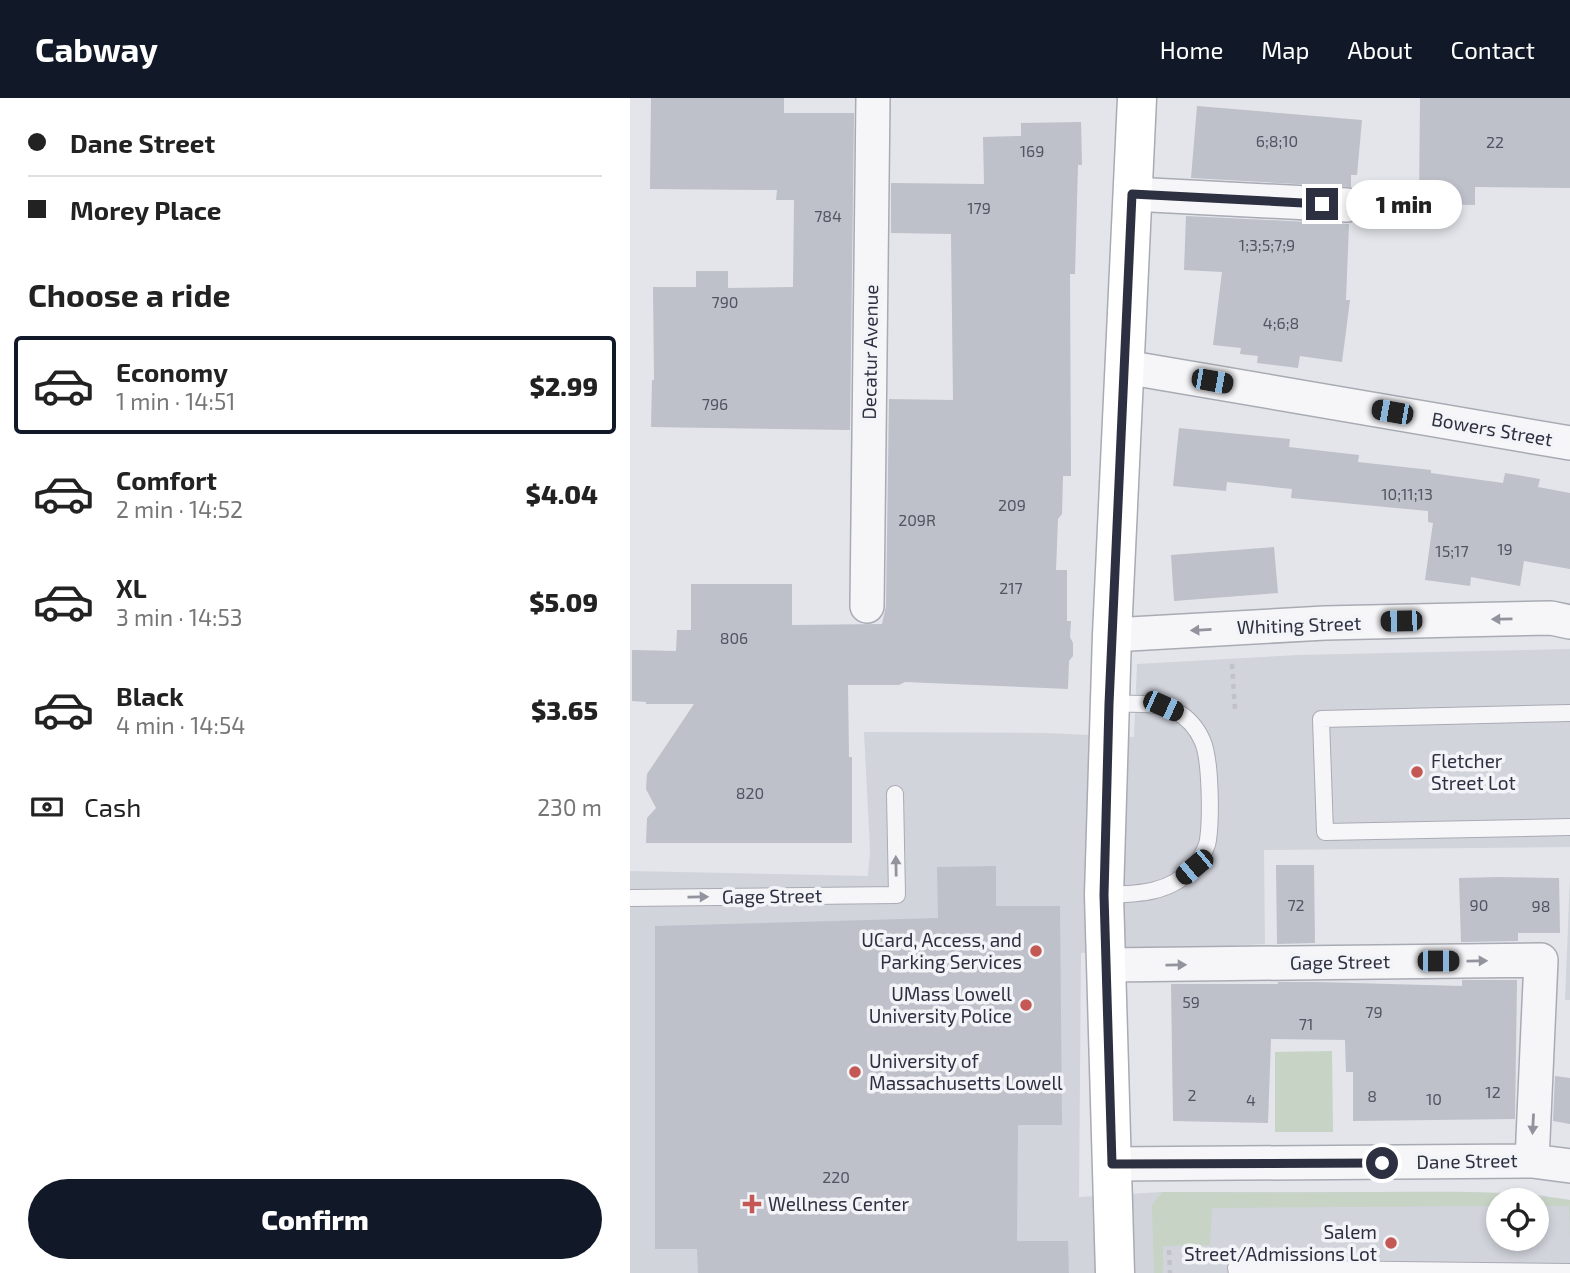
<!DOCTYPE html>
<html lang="en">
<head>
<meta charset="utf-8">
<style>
	body { margin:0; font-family:"Exo 2",sans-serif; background:#f2f2f2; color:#222; height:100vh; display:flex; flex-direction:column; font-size:26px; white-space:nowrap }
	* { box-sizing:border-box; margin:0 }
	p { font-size:23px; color:#767676 }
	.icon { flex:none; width:38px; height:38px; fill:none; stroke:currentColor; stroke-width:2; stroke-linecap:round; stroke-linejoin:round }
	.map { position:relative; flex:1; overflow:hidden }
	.drawer { display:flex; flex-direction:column; background:#fff; width:630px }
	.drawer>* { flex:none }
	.hud { display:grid; align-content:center; height:154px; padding:0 28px; background:#fff }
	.tools { position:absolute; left:856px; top:1090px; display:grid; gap:14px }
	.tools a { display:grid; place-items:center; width:63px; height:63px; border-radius:50%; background:#fff; box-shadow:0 4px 10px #0003; font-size:35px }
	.end { position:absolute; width:32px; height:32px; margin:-16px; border:9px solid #2d3041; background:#fff; box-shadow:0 0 0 4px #fff }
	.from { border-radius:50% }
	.bubble { position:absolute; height:49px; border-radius:24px; background:#fff; box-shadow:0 4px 10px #0003; font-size:23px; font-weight:800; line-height:49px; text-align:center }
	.car { position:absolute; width:21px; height:42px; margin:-21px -10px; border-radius:9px; box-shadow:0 0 5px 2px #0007; background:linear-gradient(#222 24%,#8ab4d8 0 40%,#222 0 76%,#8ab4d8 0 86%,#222 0) }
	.hud b { display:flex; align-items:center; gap:24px; height:66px; font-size:26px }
	.hud b+b { border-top:2px solid #e0e0e0 }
	.hud i { width:18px; height:18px; background:#222 }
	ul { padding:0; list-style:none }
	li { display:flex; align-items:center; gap:21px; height:98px; margin:0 14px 10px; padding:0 14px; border:4px solid transparent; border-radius:7px }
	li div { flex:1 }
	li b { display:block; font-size:26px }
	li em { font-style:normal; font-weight:800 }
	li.current { border-color:#111827 }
	li>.icon { width:63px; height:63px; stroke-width:1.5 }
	h2 { padding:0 28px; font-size:32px; line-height:84px }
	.pay { display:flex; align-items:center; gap:18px; height:77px; padding:0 28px; font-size:26px }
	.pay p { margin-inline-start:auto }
	.cta { display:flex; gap:14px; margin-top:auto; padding:14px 28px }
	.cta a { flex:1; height:80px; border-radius:42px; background:#111827; color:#fff; font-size:28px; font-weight:800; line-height:80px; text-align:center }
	header { display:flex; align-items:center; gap:42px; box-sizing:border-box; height:98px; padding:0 35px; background:#111827; color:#fff }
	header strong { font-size:33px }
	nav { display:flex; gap:38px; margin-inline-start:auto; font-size:24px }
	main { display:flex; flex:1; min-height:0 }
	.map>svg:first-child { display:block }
</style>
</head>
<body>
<header>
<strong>Cabway</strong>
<nav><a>Home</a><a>Map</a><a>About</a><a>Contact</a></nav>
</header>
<main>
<section class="drawer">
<div class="hud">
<b><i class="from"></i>Dane Street</b>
<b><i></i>Morey Place</b>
</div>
<h2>Choose a ride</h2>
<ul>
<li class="current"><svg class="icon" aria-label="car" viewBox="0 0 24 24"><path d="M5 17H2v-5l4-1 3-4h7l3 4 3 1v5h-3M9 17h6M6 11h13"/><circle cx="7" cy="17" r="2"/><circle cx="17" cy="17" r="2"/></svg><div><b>Economy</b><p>1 min · 14:51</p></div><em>$2.99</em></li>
<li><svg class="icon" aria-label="car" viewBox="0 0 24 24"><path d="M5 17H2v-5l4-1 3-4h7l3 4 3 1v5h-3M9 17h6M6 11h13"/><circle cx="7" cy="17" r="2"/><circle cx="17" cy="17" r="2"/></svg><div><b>Comfort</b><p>2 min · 14:52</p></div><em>$4.04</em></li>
<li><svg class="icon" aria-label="car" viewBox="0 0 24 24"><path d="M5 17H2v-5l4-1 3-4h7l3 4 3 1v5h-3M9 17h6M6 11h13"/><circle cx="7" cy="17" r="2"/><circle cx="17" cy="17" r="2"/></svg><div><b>XL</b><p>3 min · 14:53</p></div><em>$5.09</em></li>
<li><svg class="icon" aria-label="car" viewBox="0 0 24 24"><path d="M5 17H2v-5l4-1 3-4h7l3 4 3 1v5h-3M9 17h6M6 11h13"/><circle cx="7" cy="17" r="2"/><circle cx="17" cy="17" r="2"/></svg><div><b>Black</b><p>4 min · 14:54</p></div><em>$3.65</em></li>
</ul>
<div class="pay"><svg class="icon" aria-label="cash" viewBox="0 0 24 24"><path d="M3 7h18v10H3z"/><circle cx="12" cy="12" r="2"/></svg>Cash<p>230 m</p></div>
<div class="cta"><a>Confirm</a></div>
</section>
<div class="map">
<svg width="940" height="1175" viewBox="0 0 940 1175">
	<rect width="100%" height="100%" fill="#e3e5ea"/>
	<path fill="#d2d4dc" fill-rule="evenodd" d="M940,551v198l-306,3 1,94 -184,9 -2,244 83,-5h263l97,1 23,3 25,4v73h-940v-402l238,5 2,-26 -6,-118 182,1 88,4 3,-73 160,-9zM868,1102h38v39h-38z
		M940,779v123h-5z"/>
	<path fill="#c6d3c5" d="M702,953l1,81h-58v-80z
		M532,1094c71,0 143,1 215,0 64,0 129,-2 193,8v39l-1,-33h-32l-1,-6h-38v6l-286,2 -2,37 -47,1v27h-9l-2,-68z"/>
	<path fill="#bec0ca" d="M21,0h133v15h70l-4,317 -199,-3 1,-47h2l-1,-93h43v-16h32v17l65,-1 1,-87h-18l1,-10 -127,-1z
		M790,0h150v90l-95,-1v18l-56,-1z
		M567,8l165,14 -5,55h-6v12l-160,-9z
		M451,24l1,43h-4l-3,109h-5l1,202h-8l-1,38 -4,5 -2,51h11v51h4l-1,16 3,6v13l-4,5 -1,28 -163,-7 -6,3h-51l1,72h3v86h-206l1,-25 9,-10 -10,-19 1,-15 47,-70h-48v-2l-14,-1v-51l44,1 1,-21h14v-46h101v41l90,-1 4,-18 3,-207 64,1 -2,-166 -60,-1v-50l93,1 -1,-47 38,-1v-13z
		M556,118l163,8 -3,76h4l-8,62 -42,-6 -2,12 -41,-5 1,-7 -18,-2 1,-6 -28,-3 9,-73 -38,-2z
		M549,330l111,11 -1,8 70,8 -1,7 73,8v3l72,10 2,-10 35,6 -2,8 32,6v76l-46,-8 -4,25 -49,-9 -1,9 -45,-6 8,-57 -5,-1v-11l-137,-13 1,-9 -65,-7 -1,9 -53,-5z
		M644,449l4,46 -104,8 -3,-46z
		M646,767h38l1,78 -38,1z
		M366,768v40h64l2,219h-44l-1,116h51l1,32h-371l-1,-24h-42v-323l283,-8 -1,-51z
		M868,779l61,1 1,55h-42v8l-57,1 -2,-64z
		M832,882h55l-2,139 -162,2v-49h-7l-1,-32 -74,-1 -3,84 -95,-2 -2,-137h107v-2h38l146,4z
		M925,978l15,2v46l-17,-3z"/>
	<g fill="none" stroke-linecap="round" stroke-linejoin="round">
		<defs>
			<path id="lane" d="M940,615l-249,6 4,113 245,-5
				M474,797c33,-1 65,-1 89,-27 6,-6 14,-20 15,-28 3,-21 3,-82 -6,-100 -5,-11 -14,-22 -25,-28 -20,-11 -45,-8 -68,-8
				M0,800l267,-3 -2,-101
				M607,1175l-1,-5 334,4"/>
			<path id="street" d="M502,96l215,11
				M495,269l445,76
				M237,508l6,-508
				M482,537l213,-12 226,-5 19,4
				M478,867l433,-5 -9,201
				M483,1066l419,-3 38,5"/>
			<path id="secondary" d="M485,1175l-11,-378 8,-260 25,-537"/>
		</defs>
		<use href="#lane" stroke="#a9abb4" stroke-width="18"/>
		<use href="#street" stroke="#a9abb4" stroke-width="36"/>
		<use href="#secondary" stroke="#a9abb4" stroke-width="41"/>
		<path stroke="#c2c3c9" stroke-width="4.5" stroke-dasharray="5 5" stroke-linecap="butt" d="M602,566l3,46
			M539,1152l1,23"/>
		<use href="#lane" stroke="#f6f6f9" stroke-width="16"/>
		<use href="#street" stroke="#f6f6f9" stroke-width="33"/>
		<use href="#secondary" stroke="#fff" stroke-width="38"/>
	</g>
	<defs><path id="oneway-solid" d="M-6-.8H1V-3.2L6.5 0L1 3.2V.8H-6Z" transform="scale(1.75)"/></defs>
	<g fill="#92939d">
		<use href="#oneway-solid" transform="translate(872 521) rotate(179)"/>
		<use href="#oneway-solid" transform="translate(571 532) rotate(177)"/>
		<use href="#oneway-solid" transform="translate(266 768) rotate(-91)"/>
		<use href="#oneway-solid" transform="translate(68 799) rotate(-1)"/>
		<use href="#oneway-solid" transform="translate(847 863) rotate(-1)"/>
		<use href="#oneway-solid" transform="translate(546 867) rotate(-1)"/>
		<use href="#oneway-solid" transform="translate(903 1026) rotate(93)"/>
	</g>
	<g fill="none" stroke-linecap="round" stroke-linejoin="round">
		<path stroke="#2d3041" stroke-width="9" d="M692,106l-190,-10 -23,510 -5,191 8,269 270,-1"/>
	</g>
	<g fill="#c35854" stroke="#f3f4f8" stroke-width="2.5">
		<circle cx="787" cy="674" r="7"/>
		<circle cx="406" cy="853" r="7"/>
		<circle cx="396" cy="907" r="7"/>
		<circle cx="225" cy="974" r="7"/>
		<path d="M118.5 1095.5h7v7h7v7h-7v7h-7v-7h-7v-7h7z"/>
		<circle cx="761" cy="1145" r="7"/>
	</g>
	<g text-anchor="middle" stroke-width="7" stroke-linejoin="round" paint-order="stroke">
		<g font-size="16" fill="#515463">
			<text x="647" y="49">6;8;10</text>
			<text x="865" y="50">22</text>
			<text x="402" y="59">169</text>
			<text x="349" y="116">179</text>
			<text x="198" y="124">784</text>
			<text x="637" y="153">1;3;5;7;9</text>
			<text x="95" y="210">790</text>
			<text x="651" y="231">4;6;8</text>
			<text x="85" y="312">796</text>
			<text x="777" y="402">10;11;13</text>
			<text x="382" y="413">209</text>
			<text x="287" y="428">209R</text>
			<text x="875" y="457">19</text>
			<text x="822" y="459">15;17</text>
			<text x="381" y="496">217</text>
			<text x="104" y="546">806</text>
			<text x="120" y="701">820</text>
			<text x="666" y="813">72</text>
			<text x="849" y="813">90</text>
			<text x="911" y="814">98</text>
			<text x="561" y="910">59</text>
			<text x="744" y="920">79</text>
			<text x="676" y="932">71</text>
			<text x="863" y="1000">12</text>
			<text x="562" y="1003">2</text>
			<text x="742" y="1004">8</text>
			<text x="804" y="1007">10</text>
			<text x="621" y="1008">4</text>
			<text x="206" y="1085">220</text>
		</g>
		<g font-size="19" fill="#2d3041" stroke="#f3f4f8">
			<text transform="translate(240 254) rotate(-89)" y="7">Decatur Avenue</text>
			<text transform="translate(862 331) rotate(10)" y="7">Bowers Street</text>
			<text transform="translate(669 527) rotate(-2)" y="7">Whiting Street</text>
			<text transform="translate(142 798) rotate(-1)" y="7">Gage Street</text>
			<text transform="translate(710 864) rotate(-1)" y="7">Gage Street</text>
			<text transform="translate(837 1063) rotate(-1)" y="7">Dane Street</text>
		</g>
		<g font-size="19" fill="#2d3041" stroke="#f3f4f8" text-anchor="start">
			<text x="801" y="670">Fletcher<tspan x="801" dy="22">Street Lot</tspan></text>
			<text x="392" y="849" text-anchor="end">UCard, Access, and<tspan x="392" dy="22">Parking Services</tspan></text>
			<text x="382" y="903" text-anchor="end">UMass Lowell<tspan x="382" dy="22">University Police</tspan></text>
			<text x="239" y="970">University of<tspan x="239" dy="22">Massachusetts Lowell</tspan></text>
			<text x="138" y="1113">Wellness Center</text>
			<text x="747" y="1141" text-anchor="end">Salem<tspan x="747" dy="22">Street/Admissions Lot</tspan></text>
		</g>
	</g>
</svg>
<div class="tools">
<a><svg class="icon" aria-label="locate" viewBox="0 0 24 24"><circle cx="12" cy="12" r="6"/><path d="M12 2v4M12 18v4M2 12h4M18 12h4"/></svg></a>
</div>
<i class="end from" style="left:752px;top:1065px"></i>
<i class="end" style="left:692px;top:106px"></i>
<div class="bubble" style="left:716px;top:82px;width:116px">1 min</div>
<i class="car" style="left:582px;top:283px;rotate:100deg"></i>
<i class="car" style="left:762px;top:314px;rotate:280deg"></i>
<i class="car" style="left:771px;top:523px;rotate:269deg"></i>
<i class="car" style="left:533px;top:608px;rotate:114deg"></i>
<i class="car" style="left:564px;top:769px;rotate:230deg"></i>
<i class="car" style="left:808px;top:863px;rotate:90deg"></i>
</div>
</main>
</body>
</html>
